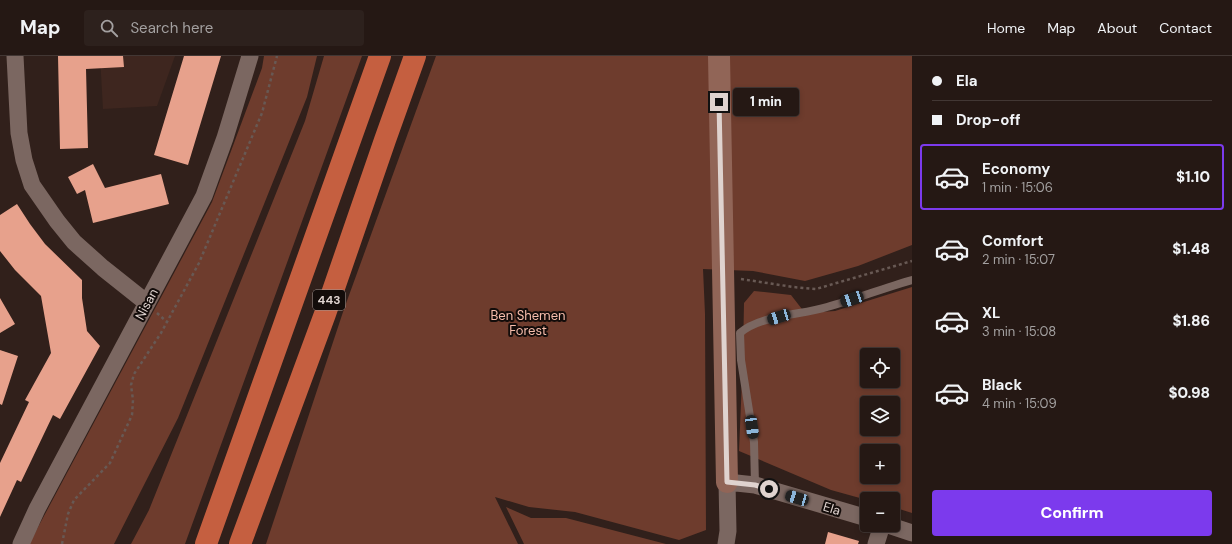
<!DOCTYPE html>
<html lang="en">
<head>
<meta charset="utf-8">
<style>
	body { margin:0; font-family:"DM Sans",sans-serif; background:#2d211d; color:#f1f3f6; height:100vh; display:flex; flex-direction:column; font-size:15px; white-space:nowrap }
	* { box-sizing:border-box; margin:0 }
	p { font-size:13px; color:#a3a0a0 }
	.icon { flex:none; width:22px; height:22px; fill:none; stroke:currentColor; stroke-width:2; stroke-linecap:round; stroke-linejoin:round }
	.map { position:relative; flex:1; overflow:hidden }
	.drawer { display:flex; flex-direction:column; background:#251814; width:320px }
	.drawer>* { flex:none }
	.hud { display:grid; align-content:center; height:88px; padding:0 20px; background:#251814 }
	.buttons { position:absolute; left:860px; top:292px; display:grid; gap:8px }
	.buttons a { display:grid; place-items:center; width:40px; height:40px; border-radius:4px; background:#251814; box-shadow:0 2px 6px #0003,0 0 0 1px #423734; font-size:20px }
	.end { position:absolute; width:18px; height:18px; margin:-9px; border:5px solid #dfd3cf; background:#111; box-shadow:0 0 0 2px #111 }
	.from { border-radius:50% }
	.bubble { position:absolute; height:28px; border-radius:4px; background:#251814; box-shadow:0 2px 6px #0003,0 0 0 1px #423734; font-size:13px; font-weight:800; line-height:28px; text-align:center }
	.car { position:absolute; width:12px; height:24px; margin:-12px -6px; border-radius:5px; box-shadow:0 0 3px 1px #0007; background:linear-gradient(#222 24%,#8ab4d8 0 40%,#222 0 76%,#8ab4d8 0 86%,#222 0) }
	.hud b { display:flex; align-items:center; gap:14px; height:38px; font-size:15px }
	.hud b+b { border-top:1px solid #423734 }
	.hud i { width:10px; height:10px; background:#f1f3f6 }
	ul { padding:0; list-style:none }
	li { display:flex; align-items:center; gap:12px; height:66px; margin:0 8px 6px; padding:0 12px; border:2px solid transparent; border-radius:4px }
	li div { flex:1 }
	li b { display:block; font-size:15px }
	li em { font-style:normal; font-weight:800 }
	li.on { border-color:#7c3aed }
	li>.icon { width:36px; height:36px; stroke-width:1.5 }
	.button { display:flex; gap:8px; margin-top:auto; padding:8px 20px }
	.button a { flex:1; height:46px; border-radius:4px; background:#7c3aed; color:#fff; font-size:16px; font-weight:800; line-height:46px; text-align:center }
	header { display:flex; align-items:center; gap:24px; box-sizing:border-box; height:56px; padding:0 20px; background:#251814; border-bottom:1px solid #423734 }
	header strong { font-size:19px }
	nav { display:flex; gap:22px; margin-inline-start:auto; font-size:14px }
	.search { width:280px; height:36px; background:#2d211d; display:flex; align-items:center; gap:10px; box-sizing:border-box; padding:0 14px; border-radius:4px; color:#a3a0a0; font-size:15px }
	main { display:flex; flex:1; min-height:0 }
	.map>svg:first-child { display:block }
</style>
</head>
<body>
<header>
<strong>Map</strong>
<div class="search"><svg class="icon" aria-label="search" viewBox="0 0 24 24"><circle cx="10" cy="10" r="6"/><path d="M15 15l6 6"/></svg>Search here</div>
<nav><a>Home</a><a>Map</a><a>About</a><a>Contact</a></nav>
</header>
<main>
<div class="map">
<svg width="912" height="488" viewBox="0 0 912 488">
	<rect width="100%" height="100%" fill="#31201b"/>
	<path fill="#3e261f" d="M100,0h75l-18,50 -54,3z"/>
	<path fill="#6e3c2d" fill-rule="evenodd" d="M264,0h53l-10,41 -129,321 -64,126h-85l183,-342 50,-134z
		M324,0h38l-177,488h-54l18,-34 156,-389z
		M436,0h476v189l-54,21 -53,15 -52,-10 -50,-2 2,45 1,216 -27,10 -104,-28 -46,-5 -34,-10 23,47h-252l78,-235z
		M912,231v226l-19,-6v-8h-26v1l-36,-10 -92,-39 4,-96 1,-52 10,-12 37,4 14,18 30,-2zM867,299h26v26h-26zM867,347h26v26h-26zM867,395h26v26h-26z
		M506,451l25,11h35l100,26h-142z"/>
	<path fill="#e7a18c" d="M58,0h65l1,11 -38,2 2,79 -28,1z
		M184,0h37l-33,109 -34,-10z
		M93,108l12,24 56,-14 8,30 -76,19 -8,-33 -8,4 -9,-17z
		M17,148l13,20 15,20 37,36v18l5,33 13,15 -40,73 -7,-4 -32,67 -4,-2 -17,37v-54l29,-61 -4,-2 26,-47 -10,-57 -26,-26 -15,-19v-36z
		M0,242l15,26 -15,9z
		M0,294l18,6 -16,49 -2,-1z
		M828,476l31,9 -1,3h-33z"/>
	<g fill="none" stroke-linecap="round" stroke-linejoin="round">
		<path stroke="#685954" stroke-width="2.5" stroke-dasharray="3 3" stroke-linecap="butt" d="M741,223l52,8 23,2 96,-28
			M157,257l10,9
			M62,488l6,-30 6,-14 36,-37 22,-48 1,-15 -2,-15 3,-11 27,-41 38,-70 63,-150 15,-57"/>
		<path stroke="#7b6761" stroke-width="8" d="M755,429l-1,-43 -13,-82 -1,-27c20,-18 62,-18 87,-26 29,-8 56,-19 85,-27"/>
		<path stroke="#7b6761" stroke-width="17" d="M15,0l4,77 5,27 8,25 25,36 17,21 29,26 44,35
			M888,469l24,8
			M21,488l16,-35 167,-313 21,-58 25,-82
			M726,488l2,-13 -1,-49 28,3 112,33
			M876,488l6,-19"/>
		<path stroke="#916557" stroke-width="22" d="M719,0l8,426"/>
		<path stroke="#c55f40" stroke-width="22" d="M206,488l174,-488
			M240,488l85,-230 60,-174 30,-84"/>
	</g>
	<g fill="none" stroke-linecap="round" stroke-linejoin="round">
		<path stroke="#dfd3cf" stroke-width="5" d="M719,46l8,380 28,3 14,4"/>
	</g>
	<g text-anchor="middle" stroke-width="4" stroke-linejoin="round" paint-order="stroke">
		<rect fill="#130c0a" stroke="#a29794" stroke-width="1" x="313" y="234" width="32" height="20" rx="3"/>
		<g font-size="12" font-weight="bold" fill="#dfd3cf">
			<text x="329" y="248">443</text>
		</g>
		<g font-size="13" fill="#dfd3cf" stroke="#130c0a">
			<text transform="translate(146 248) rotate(-62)" y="5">Nisan</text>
			<text transform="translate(832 452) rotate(17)" y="5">Ela</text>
		</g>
		<g font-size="13" fill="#f7bdac" stroke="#130c0a">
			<text x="528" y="264">Ben Shemen<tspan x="528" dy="15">Forest</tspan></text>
		</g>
	</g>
</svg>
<div class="buttons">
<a><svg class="icon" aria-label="locate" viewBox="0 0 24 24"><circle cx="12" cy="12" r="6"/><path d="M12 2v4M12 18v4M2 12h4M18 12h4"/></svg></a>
<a><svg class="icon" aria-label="layers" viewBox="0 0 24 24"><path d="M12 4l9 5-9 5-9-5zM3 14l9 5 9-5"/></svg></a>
<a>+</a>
<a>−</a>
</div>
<i class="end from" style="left:769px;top:433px"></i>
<i class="end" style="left:719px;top:46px"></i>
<div class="bubble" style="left:733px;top:32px;width:66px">1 min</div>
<i class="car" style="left:852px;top:243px;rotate:251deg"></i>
<i class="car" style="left:779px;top:261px;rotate:253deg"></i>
<i class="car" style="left:752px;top:371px;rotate:172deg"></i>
<i class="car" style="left:797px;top:442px;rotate:286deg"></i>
</div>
<section class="drawer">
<div class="hud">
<b><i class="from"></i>Ela</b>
<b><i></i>Drop-off</b>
</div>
<ul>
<li class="on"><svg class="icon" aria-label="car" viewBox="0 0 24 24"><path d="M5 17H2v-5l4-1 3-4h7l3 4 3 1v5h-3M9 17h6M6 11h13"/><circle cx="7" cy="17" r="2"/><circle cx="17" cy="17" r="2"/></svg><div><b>Economy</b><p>1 min · 15:06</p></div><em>$1.10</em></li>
<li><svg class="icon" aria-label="car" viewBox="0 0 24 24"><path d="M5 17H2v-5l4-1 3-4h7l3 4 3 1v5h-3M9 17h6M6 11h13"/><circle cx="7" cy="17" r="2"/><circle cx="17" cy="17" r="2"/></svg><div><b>Comfort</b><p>2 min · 15:07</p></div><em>$1.48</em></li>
<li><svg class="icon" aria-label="car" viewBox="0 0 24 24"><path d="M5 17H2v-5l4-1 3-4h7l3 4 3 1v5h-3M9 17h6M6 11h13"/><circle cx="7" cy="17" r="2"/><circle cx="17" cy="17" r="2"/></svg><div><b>XL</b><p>3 min · 15:08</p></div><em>$1.86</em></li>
<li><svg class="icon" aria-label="car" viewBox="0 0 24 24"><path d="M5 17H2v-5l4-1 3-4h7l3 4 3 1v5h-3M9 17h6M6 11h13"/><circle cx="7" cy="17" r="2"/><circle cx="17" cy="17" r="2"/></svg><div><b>Black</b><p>4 min · 15:09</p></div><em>$0.98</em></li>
</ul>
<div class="button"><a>Confirm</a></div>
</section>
</main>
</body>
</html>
